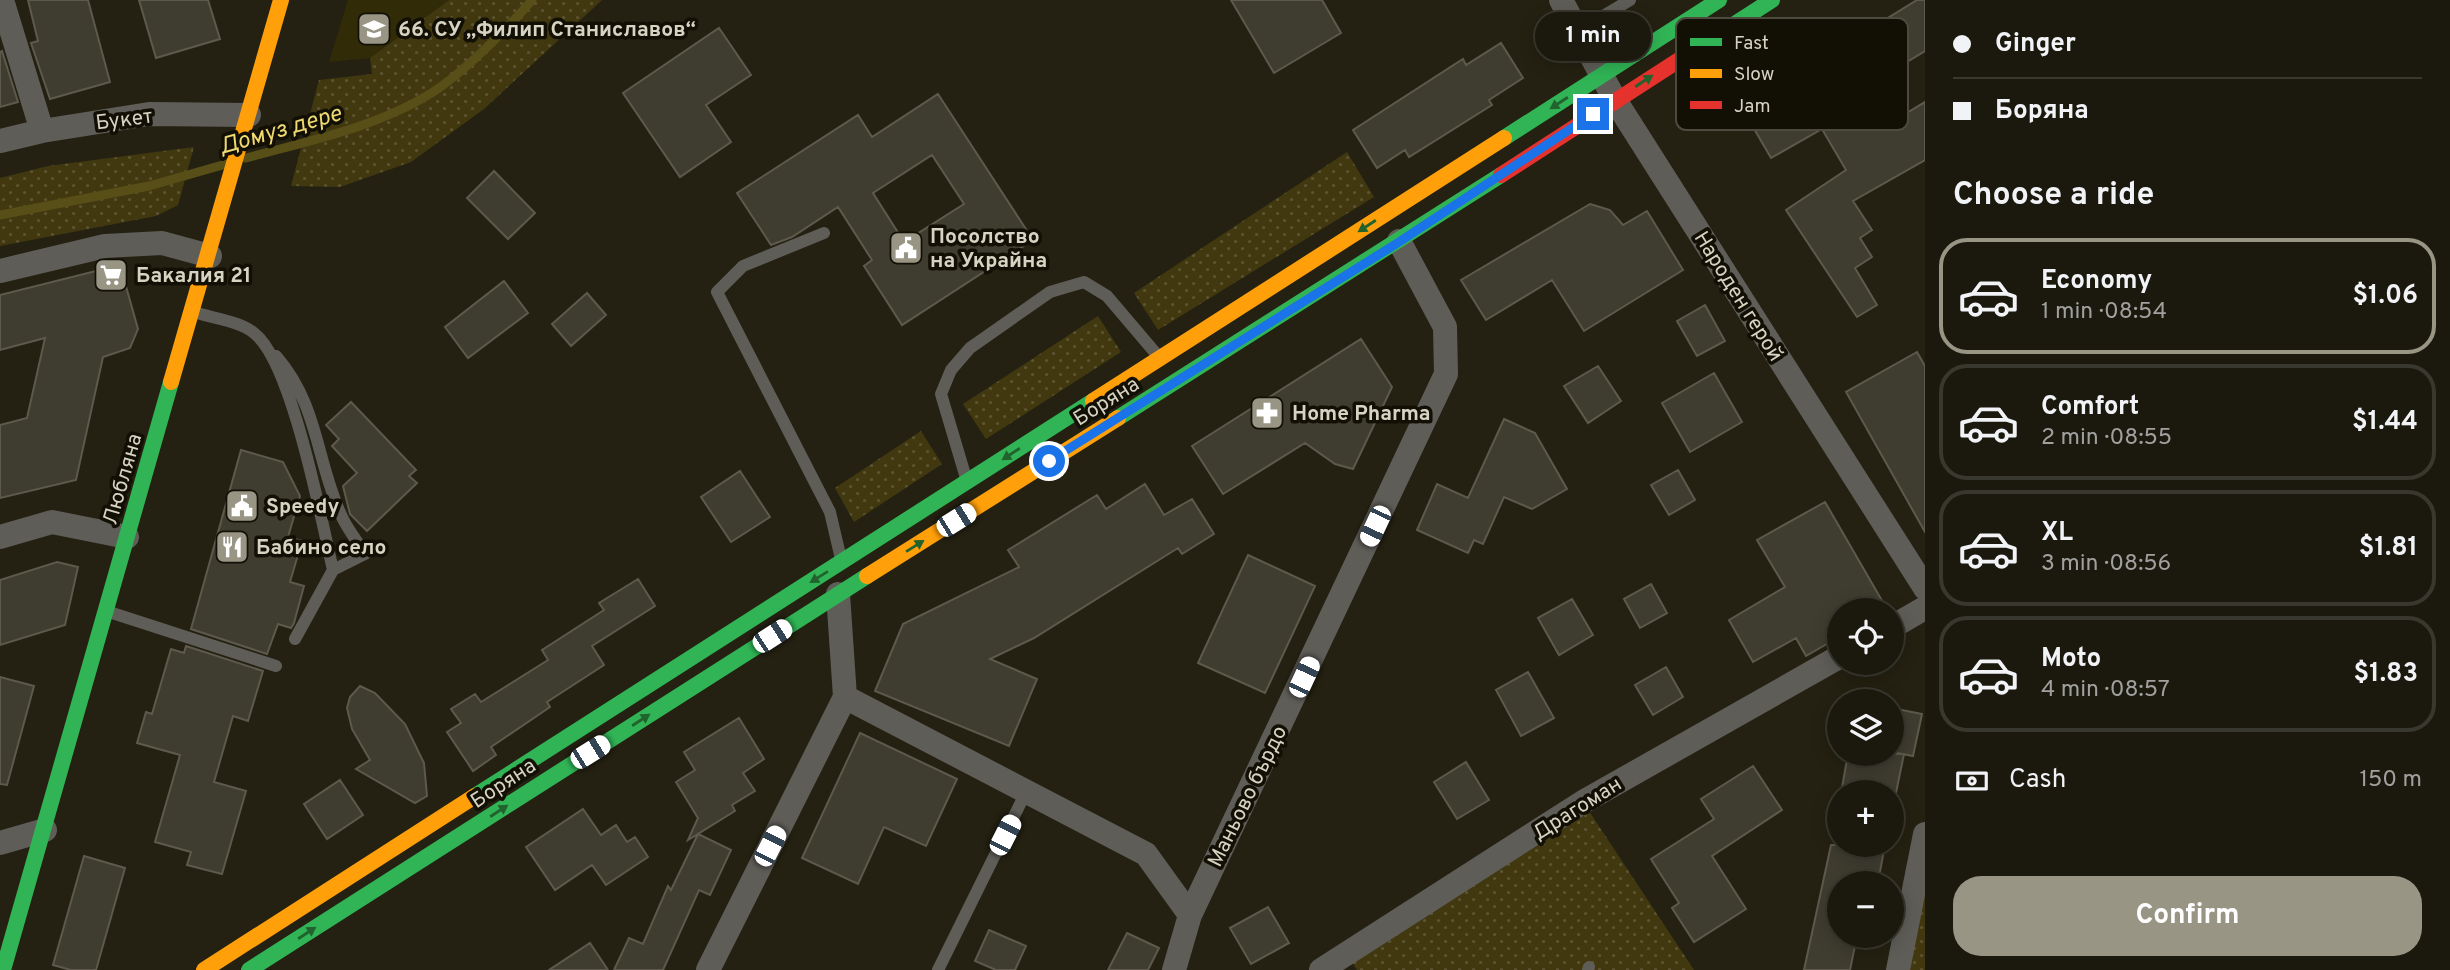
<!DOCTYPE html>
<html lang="en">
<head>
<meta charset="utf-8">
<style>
	body { margin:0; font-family:Overpass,sans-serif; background:#28261c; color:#f1f3f6; height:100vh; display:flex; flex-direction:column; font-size:26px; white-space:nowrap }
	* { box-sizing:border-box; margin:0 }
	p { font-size:23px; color:#a0a09e }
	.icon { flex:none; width:38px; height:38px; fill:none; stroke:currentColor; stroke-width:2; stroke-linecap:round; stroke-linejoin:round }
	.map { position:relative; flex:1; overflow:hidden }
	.panel { display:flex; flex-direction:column; background:#1b190e; width:525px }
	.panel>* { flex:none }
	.hud { display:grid; align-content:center; height:154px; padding:0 28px; background:#1b190e }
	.tools { position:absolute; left:1827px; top:598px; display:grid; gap:14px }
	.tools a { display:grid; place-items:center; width:77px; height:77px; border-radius:50%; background:#1b190e; box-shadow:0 4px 18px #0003,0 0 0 2px #39382e; font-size:35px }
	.end { position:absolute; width:32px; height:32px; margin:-16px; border:9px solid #1a73e8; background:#fff; box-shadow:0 0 0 4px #fff }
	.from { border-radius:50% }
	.bubble { position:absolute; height:49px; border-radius:24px; background:#1b190e; box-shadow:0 4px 18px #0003,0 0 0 2px #39382e; font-size:23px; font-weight:700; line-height:49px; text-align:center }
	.car { position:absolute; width:21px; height:42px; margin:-21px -10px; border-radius:9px; box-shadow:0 0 5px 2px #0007; background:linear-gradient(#fff 24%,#345 0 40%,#fff 0 76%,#345 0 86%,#fff 0) }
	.hud b { display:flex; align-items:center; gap:24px; height:66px; font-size:26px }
	.hud b+b { border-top:2px solid #39382e }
	.hud i { width:18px; height:18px; background:#f1f3f6 }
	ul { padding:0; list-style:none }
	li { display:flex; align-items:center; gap:21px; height:116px; margin:0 14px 10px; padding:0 14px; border:4px solid #39382e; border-radius:28px }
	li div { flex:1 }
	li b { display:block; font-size:26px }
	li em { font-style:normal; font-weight:700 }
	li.selected { border-color:#989585 }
	li>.icon { width:63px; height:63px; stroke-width:1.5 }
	h2 { padding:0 28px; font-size:32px; line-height:84px }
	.pay { display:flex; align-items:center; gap:18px; height:77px; padding:0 28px; font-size:26px }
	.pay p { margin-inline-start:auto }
	.primary-button { display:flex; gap:14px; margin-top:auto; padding:14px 28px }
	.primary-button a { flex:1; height:80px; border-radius:28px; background:#989585; color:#fff; font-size:28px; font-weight:700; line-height:80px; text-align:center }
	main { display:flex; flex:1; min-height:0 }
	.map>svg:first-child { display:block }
</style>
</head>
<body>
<main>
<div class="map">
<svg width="1925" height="970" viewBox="0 0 1925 970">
	<defs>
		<pattern id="grass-dots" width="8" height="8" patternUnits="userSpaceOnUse" patternTransform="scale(1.75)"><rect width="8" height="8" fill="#41380f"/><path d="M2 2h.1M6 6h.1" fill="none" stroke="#5c5430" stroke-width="1.8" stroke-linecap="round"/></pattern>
	</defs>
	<rect width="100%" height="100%" fill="#242112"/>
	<path fill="#312b08" d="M348,0h101l-79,58 -41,4z"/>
	<path fill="url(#grass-dots)" d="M449,0h153l-118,109 -73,53 -71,25 -49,-1 28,-106 53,-6 -2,-16z
		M194,147l-16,58 -22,11 -156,30v-68l48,-12z
		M1347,152l27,45 -216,133 -24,-37z
		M1098,316l23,36 -135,87 -23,-35z
		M921,431l21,33 -88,58 -19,-34z
		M1583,802l111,168h-337l-10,-16z
		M1925,834v136h-27z"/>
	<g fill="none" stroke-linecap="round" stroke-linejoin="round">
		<path stroke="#584e17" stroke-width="9" d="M246,158c62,-17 132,-31 187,-66 30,-19 76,-65 99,-92
			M0,215l149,-29 77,-22"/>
	</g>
	<path fill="#3f3c30" stroke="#5d5a4d" stroke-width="2" fill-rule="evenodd" d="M28,0h60l22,82 -60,17 -19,-56 7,-2z
		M139,0h69l12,39 -64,19z
		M1231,0h91l19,33 -67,40z
		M1917,0h8v51l-43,26 23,37 20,-12v58l-72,41 19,29 -12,8 12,19 -17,11 22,37 -20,12 -71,-107 60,-40 -24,-41 -51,29 -18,-31 53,-33 -11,-19z
		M719,28l32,47 -45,30 25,37 -51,35 -57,-84z
		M1501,43l22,35 -34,22 3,5 -83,52 -4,-7 -28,18 -24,-38 110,-71 3,6z
		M2,51l16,51 -18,5v-55z
		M938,94l95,146 -131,85 -38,-59 8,-6 -34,-53 -46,30 -21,8 -34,-52 121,-78 14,22zM932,155l32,49 -60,38 -31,-49z
		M494,171l41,42 -27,26 -41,-41z
		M1590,204l20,6 13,15 24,-14 36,59 -99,61 -32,-51 -66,40 -25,-40z
		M120,265l18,64 -8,19 -27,9 -27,123 -76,18v-73l27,-7 18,-80 -45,12v-55z
		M504,281l24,32 -60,45 -23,-31z
		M587,293l19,22 -35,31 -19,-22z
		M1705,305l20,36 -28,15 -20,-35z
		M1361,339l31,48 -39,82 -18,-5 -30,-21 -82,51 -31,-48z
		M1917,352l8,14v166l-79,-140z
		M1598,366l23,35 -33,22 -24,-37z
		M1714,373l28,49 -52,30 -28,-49z
		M351,402l65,68 -7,6 8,7 -50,48 -17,-17 -7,-28 14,-13 -25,-27 7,-7 -13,-14z
		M1504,419l31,14 32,56 -35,20 -28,-12 -21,47 -9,-4 -6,13 -51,-23 20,-46 31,14z
		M241,450l42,12 17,34 -12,41 14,4 -12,41 14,4 -10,37 -3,5 -13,-4 -11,30 -76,-25z
		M1678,470l17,30 -26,15 -18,-30z
		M740,471l30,46 -39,25 -30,-45z
		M1145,484l19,31 28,-16 22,35 -32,20 -4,-6 -144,90 -44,21 47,20 -28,67 -134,-55 28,-67 116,-57 -11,-17 89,-55 9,14z
		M1825,502l63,109h-49v26l-33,19 -10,-18 -43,24 -24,-42 56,-33 -28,-47z
		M1248,555l67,31 -50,107 -67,-30z
		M57,562l21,5 -13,58 -65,20v-65z
		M638,579l17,27 -63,40 12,19 -57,37 3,5 -59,40 5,8 -23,16 -26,-39 14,-9 -10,-14 24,-15 6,8 67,-42 -6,-10 62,-40 -5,-7z
		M1651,584l16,29 -27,15 -16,-29z
		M1572,599l21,36 -34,20 -21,-37z
		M186,646l77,25 -15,50 -15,-5 -19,66 32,9 -24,83 -35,-9 4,-13 -36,-10 25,-87 -43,-12 9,-31 6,2 19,-65 13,4z
		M1666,667l17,30 -30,18 -18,-30z
		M1528,672l26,46 -33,18 -25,-46z
		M0,677l34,9 -27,99 -7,-1z
		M360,686l15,7 30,31 19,39 3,33 -12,7 -59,-34 14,-9 -18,-31 -5,-21 3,-11z
		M1892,708l30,6 -9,42 -21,-4z
		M739,718l25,41 -21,14 12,18 -23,14 3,6 -37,23 33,16 -21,45 -11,-5 -36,80h-49l15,-32 14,6 25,-58 3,4 27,-56 -10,6 10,-22 -22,-36 19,-12 -11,-18z
		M860,733l97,46 -31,67 -42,-19 -26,57 -56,-26z
		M1848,754h56l-8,39h-55z
		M1466,762l23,38 -32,19 -23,-37z
		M1753,766l29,44 -70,46 34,53 -52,33 -22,-34 7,-5 -28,-44 63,-40 -13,-20z
		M340,780l23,35 -36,24 -23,-35z
		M583,809l18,26 15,-10 11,17 8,-5 13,20 -42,28 -14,-20 -37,25 -29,-43z
		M1831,845h54l-6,32 -9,-2 -2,9h-29v52h18l-7,34h-46z
		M84,856l41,12 -29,102h-25l-18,-5z
		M1268,907l21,36 -38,21 -21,-36z
		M989,930l37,16 -11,24h-19l-21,-9z
		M1127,933l32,15 -11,22h-40z
		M590,943l18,27h-59z"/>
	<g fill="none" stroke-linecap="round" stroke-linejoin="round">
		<path stroke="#5f5d58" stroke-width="12" d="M1578,31l52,-31
			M824,233l-81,33 -26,26 113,220 11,47
			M194,312c17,6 46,9 60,21 38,29 67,186 79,237l-38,69
			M276,356c43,49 40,106 66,161 6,13 16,25 23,37l-32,16
			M966,478l-25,-84 10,-24 19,-22 80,-56 34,-10 23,14 51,60
			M106,611l170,55
			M938,970l89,-180
			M1588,970l1,-3"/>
		<path stroke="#5f5d58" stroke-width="24" d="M2,0l40,131
			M1561,0l54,100 310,488
			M0,141l42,-10 107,-17 100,1
			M0,271l105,-25 57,-3 48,13
			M0,537l52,-15 75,15
			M1892,627l33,-19
			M845,697l301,157 44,61
			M0,843l45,-13
			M708,970l137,-273 -7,-103
			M1174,970l16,-55 256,-541 -1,-47 -46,-86
			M1321,970l262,-168 256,-145
			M1898,970l27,-136"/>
		<path stroke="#30b455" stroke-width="16" d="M1693,51l79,-51
			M1504,138l215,-138
			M1118,418l383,-243
			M475,796l618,-395
			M3,970l168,-588
			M249,970l618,-394"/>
		<path stroke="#ff9f0a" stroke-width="16" d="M171,382l110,-382
			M1093,401l411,-263
			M867,576l251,-158
			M204,970l271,-174"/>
		<path stroke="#e5322d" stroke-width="16" d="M1501,175l192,-124"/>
	</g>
	<defs><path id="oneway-solid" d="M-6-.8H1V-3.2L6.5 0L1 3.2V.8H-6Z" transform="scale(1.75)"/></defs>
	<g fill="#21622d">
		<use href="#oneway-solid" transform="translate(1644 81) rotate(-33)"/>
		<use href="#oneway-solid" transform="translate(1559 103) rotate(147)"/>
		<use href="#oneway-solid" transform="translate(1367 226) rotate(147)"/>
		<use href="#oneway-solid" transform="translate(1011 454) rotate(147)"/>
		<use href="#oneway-solid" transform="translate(915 546) rotate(-32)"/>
		<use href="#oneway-solid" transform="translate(819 577) rotate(148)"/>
		<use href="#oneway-solid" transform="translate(641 720) rotate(-33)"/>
		<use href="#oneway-solid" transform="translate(499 811) rotate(-33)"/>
		<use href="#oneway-solid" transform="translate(307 933) rotate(-33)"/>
	</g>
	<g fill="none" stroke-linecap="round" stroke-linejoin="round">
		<path stroke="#1a73e8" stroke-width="9" d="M1049,461l350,-219 194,-128"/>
	</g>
	<defs>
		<symbol id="school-square" viewBox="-11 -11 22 22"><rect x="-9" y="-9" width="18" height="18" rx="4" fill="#989585" stroke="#120f05"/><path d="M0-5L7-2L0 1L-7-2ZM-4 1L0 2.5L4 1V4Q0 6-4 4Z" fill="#fff"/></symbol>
		<symbol id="civic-square" viewBox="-11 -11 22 22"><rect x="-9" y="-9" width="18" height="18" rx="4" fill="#989585" stroke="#120f05"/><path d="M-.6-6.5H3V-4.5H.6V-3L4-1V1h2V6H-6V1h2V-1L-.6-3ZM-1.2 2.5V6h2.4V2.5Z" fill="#fff"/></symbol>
		<symbol id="supermarket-square" viewBox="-11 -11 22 22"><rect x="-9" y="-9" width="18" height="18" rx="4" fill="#989585" stroke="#120f05"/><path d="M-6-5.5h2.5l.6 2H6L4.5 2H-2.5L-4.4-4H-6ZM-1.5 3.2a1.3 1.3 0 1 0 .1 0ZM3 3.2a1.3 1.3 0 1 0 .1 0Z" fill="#fff"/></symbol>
		<symbol id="pharmacy-square" viewBox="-11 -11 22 22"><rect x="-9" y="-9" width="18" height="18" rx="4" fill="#989585" stroke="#120f05"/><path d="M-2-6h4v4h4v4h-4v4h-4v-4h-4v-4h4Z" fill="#fff"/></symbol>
		<symbol id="restaurant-square" viewBox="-11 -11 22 22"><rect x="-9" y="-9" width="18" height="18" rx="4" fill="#989585" stroke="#120f05"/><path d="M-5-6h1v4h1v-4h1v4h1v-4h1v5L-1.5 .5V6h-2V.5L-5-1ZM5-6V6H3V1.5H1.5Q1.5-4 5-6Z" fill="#fff"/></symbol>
	</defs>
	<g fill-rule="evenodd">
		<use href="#school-square" x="355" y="10" width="38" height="38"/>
		<use href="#civic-square" x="887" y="229" width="38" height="38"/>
		<use href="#supermarket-square" x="92" y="256" width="38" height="38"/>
		<use href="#pharmacy-square" x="1248" y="394" width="38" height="38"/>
		<use href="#civic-square" x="223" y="487" width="38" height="38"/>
		<use href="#restaurant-square" x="213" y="528" width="38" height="38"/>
	</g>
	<g text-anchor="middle" stroke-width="7" stroke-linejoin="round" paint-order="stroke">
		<g font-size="21" font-weight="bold" fill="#d7d3c3" stroke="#120f05" text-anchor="start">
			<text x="398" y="36">66. СУ „Филип Станиславов“</text>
			<text x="930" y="243">Посолство<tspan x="930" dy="24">на Украйна</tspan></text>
			<text x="136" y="282">Бакалия 21</text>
			<text x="1292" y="420">Home Pharma</text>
			<text x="266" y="513">Speedy</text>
			<text x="256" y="554">Бабино село</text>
		</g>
		<g font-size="21" fill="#d7d3c3" stroke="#120f05">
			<text transform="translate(124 119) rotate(-7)" y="7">Букет</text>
			<text transform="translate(1739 296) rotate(58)" y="7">Народен герой</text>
			<text transform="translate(1106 401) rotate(-32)" y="7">Боряна</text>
			<text transform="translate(122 479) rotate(-74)" y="7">Любляна</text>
			<text transform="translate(503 783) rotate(-33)" y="7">Боряна</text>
			<text transform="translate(1247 796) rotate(-64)" y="7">Маньово бърдо</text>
			<text transform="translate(1577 808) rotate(-32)" y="7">Драгоман</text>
		</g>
		<g font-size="23" font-style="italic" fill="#efd971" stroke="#120f05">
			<text transform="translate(280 129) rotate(-16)" y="8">Домуз дере</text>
		</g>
	</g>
	<rect x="1676" y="18" width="232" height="112" rx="10" fill="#120f05" stroke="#4d4a3e" stroke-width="2"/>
	<rect x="1690" y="38" width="32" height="8" fill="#30b455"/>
	<rect x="1690" y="69" width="32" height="9" fill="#ff9f0a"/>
	<rect x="1690" y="101" width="32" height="8" fill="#e5322d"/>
	<g font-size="19" fill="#d7d3c3">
		<text x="1734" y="49">Fast</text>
		<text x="1734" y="80">Slow</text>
		<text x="1734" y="112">Jam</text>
	</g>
</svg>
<div class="tools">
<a><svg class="icon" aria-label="locate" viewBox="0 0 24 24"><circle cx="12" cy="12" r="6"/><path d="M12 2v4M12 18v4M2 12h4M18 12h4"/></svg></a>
<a><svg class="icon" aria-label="layers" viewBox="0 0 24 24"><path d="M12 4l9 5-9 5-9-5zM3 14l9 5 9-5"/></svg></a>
<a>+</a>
<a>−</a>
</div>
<i class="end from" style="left:1049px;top:461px"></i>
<i class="end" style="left:1593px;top:114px"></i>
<div class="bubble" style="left:1535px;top:12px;width:116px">1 min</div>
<i class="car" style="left:956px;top:520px;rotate:58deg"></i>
<i class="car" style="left:1375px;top:526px;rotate:205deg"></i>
<i class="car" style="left:772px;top:636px;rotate:57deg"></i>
<i class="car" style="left:1304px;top:677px;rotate:25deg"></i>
<i class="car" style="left:590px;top:752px;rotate:58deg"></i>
<i class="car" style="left:1005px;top:835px;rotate:27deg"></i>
<i class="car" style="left:770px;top:846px;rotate:27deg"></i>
</div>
<section class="panel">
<div class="hud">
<b><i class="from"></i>Ginger</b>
<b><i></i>Боряна</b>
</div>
<h2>Choose a ride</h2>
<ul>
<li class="selected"><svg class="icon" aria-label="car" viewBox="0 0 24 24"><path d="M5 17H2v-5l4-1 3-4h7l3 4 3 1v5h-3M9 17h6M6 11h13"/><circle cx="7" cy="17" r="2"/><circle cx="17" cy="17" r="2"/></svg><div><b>Economy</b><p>1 min · 08:54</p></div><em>$1.06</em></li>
<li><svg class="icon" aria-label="car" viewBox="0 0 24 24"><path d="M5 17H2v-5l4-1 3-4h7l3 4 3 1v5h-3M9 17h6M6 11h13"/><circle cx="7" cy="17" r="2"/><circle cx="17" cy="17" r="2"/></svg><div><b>Comfort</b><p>2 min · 08:55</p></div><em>$1.44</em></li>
<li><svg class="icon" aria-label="car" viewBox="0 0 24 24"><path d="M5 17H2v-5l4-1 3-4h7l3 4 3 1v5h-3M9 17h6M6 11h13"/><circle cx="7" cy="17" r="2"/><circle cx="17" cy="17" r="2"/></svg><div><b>XL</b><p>3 min · 08:56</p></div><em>$1.81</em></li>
<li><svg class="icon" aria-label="car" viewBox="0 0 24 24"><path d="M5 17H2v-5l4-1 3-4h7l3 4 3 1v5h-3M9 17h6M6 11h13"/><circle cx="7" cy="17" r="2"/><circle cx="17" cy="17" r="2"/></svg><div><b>Moto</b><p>4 min · 08:57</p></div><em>$1.83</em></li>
</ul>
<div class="pay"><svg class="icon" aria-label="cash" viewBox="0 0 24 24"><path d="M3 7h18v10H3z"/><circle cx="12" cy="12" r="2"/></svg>Cash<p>150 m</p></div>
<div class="primary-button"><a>Confirm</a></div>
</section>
</main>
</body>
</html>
